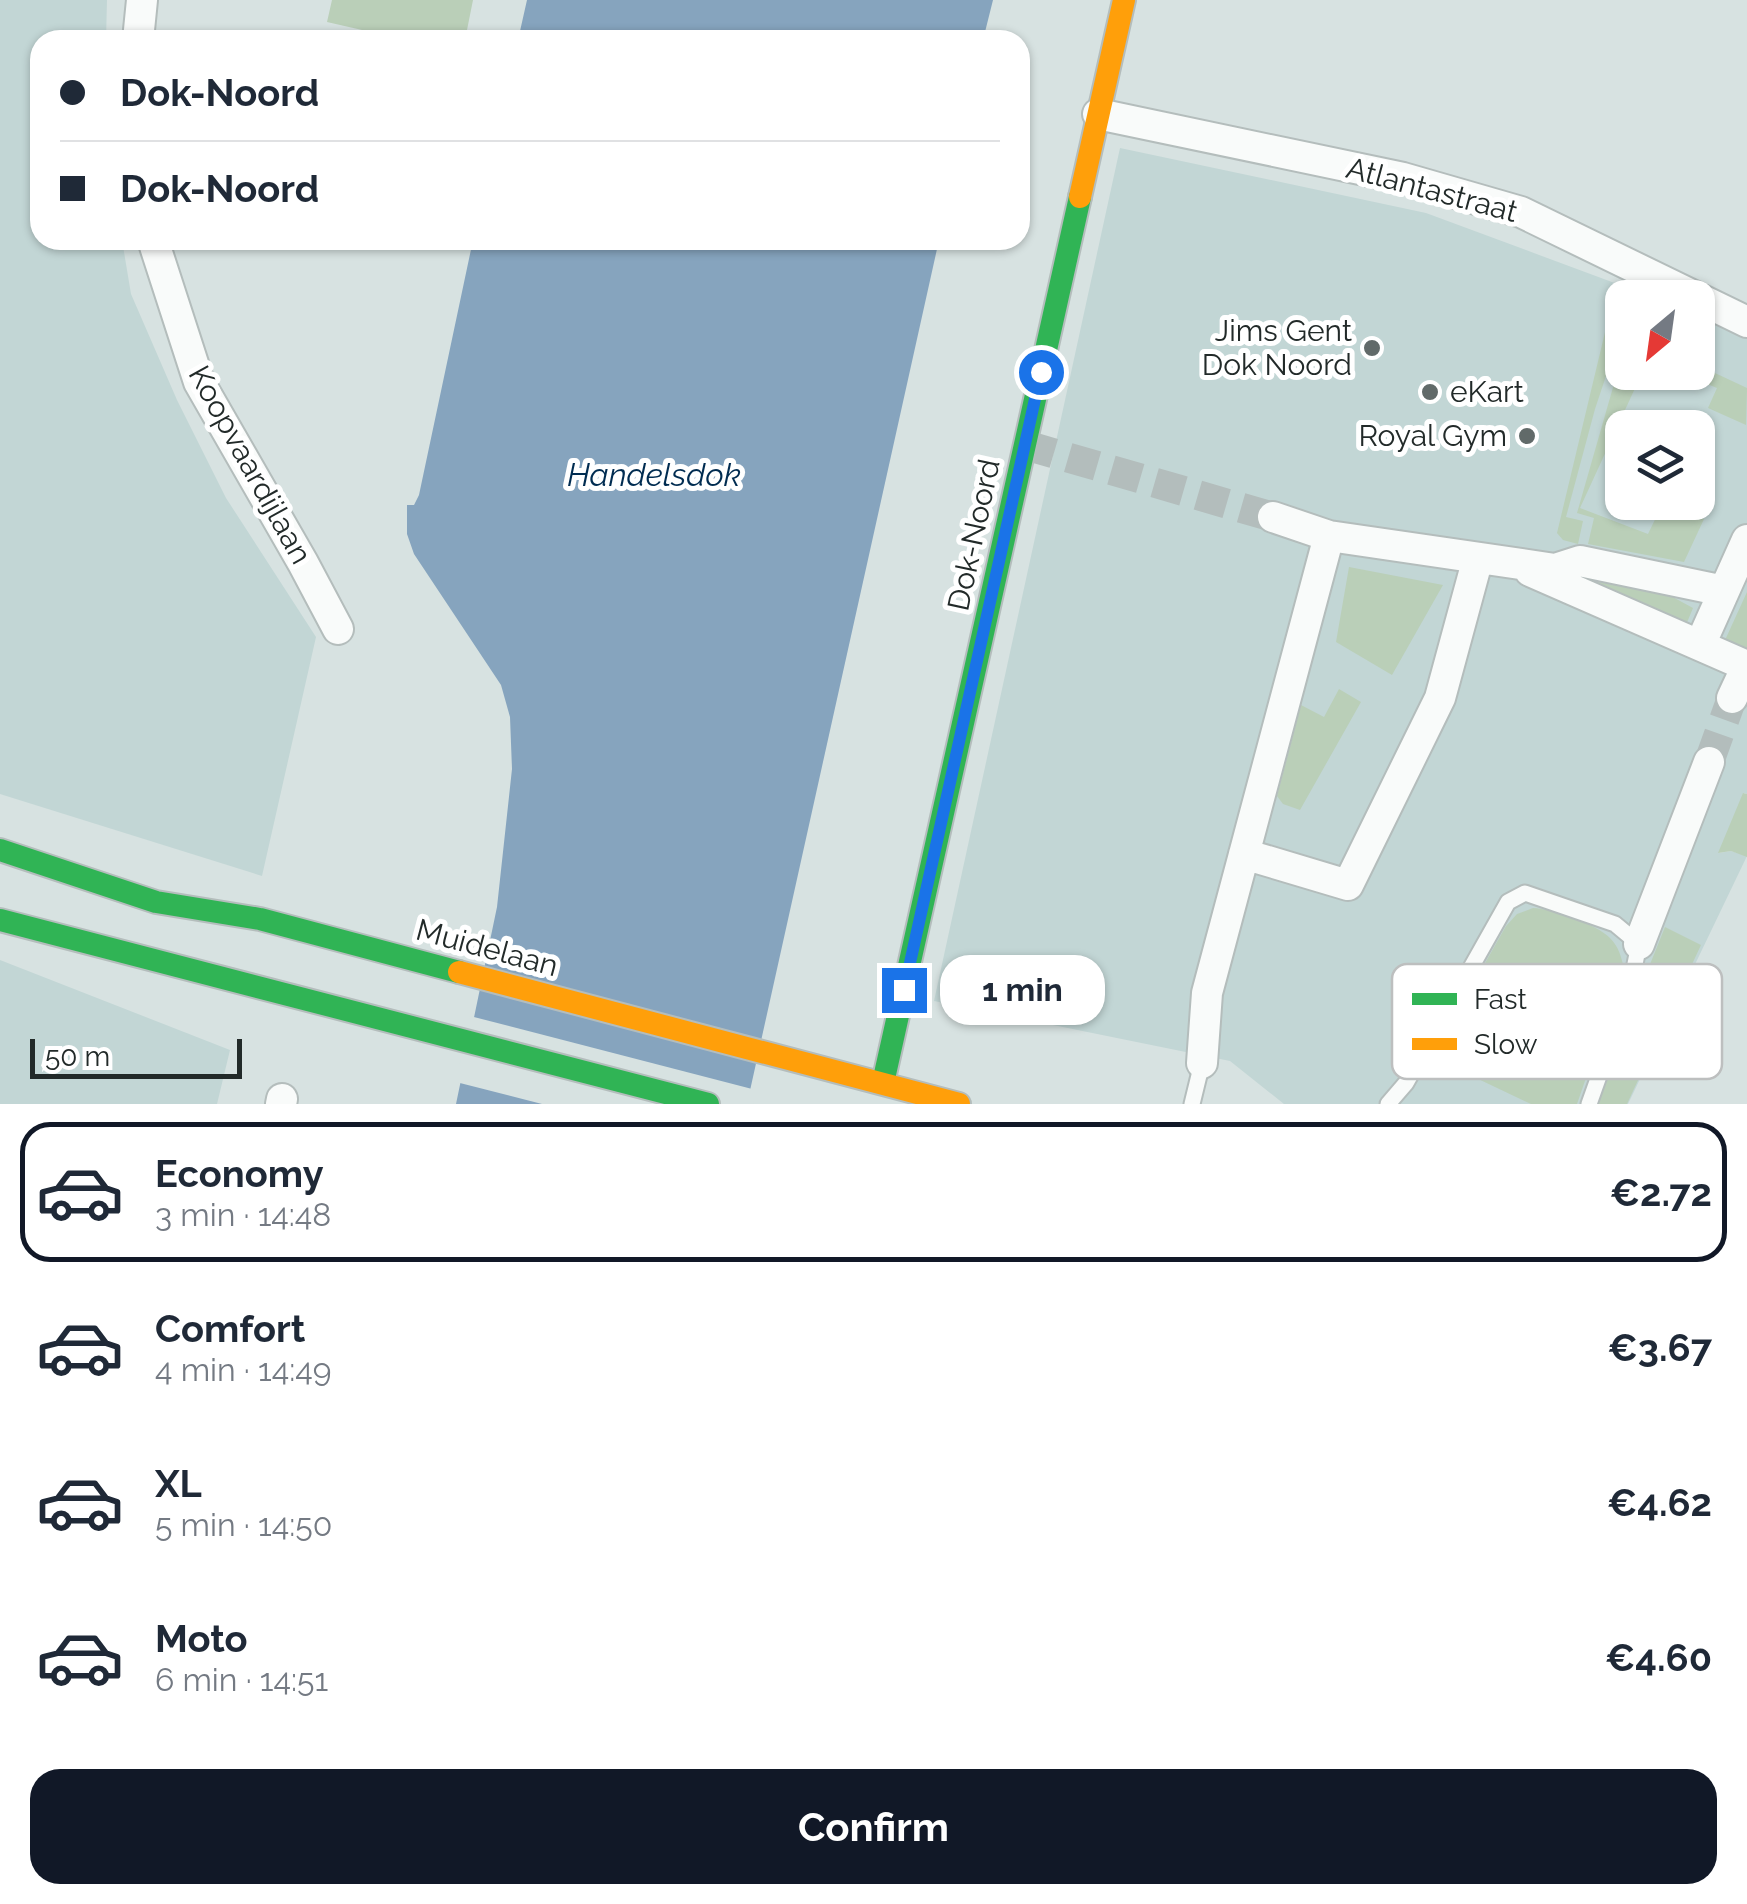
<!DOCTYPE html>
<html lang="en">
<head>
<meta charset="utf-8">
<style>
	body { margin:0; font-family:Raleway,sans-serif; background:#f2f2f3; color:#1f2937; height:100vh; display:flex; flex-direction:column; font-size:38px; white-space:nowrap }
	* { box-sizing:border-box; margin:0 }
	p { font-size:32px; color:#747a83 }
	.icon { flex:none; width:55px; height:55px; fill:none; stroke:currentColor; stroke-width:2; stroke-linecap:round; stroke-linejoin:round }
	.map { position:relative; height:1104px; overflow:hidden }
	.details { display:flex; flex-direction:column; background:#fff; flex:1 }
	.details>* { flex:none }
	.top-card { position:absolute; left:30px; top:30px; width:1000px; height:220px; border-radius:30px; box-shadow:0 2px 8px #0004; display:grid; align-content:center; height:220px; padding:0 30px; background:#fff }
	.needle { width:65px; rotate:209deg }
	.controls { position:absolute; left:1605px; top:280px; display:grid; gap:20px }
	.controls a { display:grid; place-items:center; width:110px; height:110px; border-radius:20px; background:#fff; box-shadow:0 2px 8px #0004; font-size:50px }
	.scale { position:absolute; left:30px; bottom:25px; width:212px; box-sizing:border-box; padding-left:10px; border:5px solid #222a29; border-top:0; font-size:28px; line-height:35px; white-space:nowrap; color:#222a29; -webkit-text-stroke:8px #fff; paint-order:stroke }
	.end { position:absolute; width:45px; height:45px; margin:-22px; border:12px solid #1a73e8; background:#fff; box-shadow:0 0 0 5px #fff }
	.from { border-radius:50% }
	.bubble { position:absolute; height:70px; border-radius:30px; background:#fff; box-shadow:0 2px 8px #0004; font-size:32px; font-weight:700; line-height:70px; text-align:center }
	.top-card b { display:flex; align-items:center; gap:35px; height:95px; font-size:38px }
	.top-card b+b { border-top:2px solid #e0e1e3 }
	.top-card i { width:25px; height:25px; background:#1f2937 }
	ul { padding:18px 0 0; list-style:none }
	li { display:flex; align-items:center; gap:30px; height:140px; margin:0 20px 15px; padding:0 10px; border:5px solid transparent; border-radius:30px }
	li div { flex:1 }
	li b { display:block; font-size:38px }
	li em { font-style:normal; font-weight:700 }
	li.current { border-color:#111827 }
	li>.icon { width:90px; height:90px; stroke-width:1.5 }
	.cta { display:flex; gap:20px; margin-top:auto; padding:20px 30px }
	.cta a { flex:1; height:115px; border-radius:30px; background:#111827; color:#fff; font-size:40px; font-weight:700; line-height:115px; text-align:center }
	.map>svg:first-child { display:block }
</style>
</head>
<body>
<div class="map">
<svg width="1747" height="1104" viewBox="0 0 1747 1104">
	<rect width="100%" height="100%" fill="#d7e2e1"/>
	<path fill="#c2d6d5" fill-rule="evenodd" d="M0,0h107l-1,40h-66v200h82l9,54 46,106 49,98 90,139 -54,239 -262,-82z
		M1120,148l306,65 194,72 64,12 -62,1v74h76v-72l49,9v485l-3,-1 -25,60 12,-2 16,5 -119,248h-344l-54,-43 -296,-60zM1622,428h76v74h-76z
		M0,960l230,90 -13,54h-217z"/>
	<path fill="#bacfb8" d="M332,0h141l-8,40h-59l-79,-18z
		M1606,328l15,3 -26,78 -29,108 17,4 -5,23 -15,-4 -6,-7z
		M1622,356v16l20,1 -62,135 68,26 15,-31 41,16 -20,43 -96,-18 6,-26 -17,-5z
		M1700,366l47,22 -1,37 -38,-17 9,-20 -22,-9z
		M1349,567l94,18 -51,90 -56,-33z
		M1557,570l112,25 24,13 -10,24z
		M1747,592v68l-26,-11z
		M1339,689l22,13 -61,108 -17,-6 -6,-8 24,-91 23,12z
		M1743,793l4,1v63l-16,-6 -13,2z
		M1533,908c20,1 63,16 77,30 9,9 11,19 14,30l-47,136h-46l-99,-47 74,-131 11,-12z
		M1665,927l36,18 -74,159h-31l18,-47 5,3 9,-23 -6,-3z"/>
	<path fill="#86a4be" d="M527,0h466l-10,40h-465z
		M473,240h466l-192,864h-291l41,-197 15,-138 -2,-52 -9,-32 -87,-131 -7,-20v-29h7l5,-10z"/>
	<path fill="#d7e2e1" d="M470,1016l286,74 -3,14h-211l-86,-22z"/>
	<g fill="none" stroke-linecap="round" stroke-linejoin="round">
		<path stroke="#b3bdbc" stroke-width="30" stroke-dasharray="30 15" stroke-linecap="butt" d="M1025,445l248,72
			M1709,762l23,-64"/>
		<defs>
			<path id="lane" d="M1192,1104l10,-41
				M1388,1104l18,-21 102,-181 17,-9 90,31 24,20 -9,45 -41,115"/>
			<path id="street" d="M138,40l4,-40
				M1098,114l305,64 118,34 226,110
				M153,240l46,142 104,181 35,66
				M1273,517l56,19 226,33 25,-8 144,30
				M1530,571l217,95 -15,32
				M1700,645l47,-105
				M1244,854l104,31 92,-187 38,-140
				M1639,944l70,-182
				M1202,1063l5,-70 122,-457
				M281,1104l1,-5"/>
			<path id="fast" d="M0,850l156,52 104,17 199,53
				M0,920l708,184
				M883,1083l197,-886"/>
			<path id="slow" d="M1080,197l44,-197
				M459,972l500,132"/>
		</defs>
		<use href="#lane" stroke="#b4bdbc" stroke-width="19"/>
		<use href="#street" stroke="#b4bdbc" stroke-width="34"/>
		<use href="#fast" stroke="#b4bdbc" stroke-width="26"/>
		<use href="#slow" stroke="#b4bdbc" stroke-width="26"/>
		<use href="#lane" stroke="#f9fbfa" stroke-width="15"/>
		<use href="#street" stroke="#f9fbfa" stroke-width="30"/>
		<use href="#fast" stroke="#30b455" stroke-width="22"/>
		<use href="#slow" stroke="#ff9f0a" stroke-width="22"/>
	</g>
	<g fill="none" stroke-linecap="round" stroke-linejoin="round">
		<path stroke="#1a73e8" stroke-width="12" d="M904,990l137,-618"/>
	</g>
	<g fill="#616a69" stroke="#fff" stroke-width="4">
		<circle cx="1372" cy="348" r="10"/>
		<circle cx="1430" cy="392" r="10"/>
		<circle cx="1527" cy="436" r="10"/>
	</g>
	<g text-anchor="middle" stroke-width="10" stroke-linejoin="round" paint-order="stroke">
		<g font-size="30" fill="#222a29" stroke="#fff">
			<text transform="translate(1432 190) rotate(15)" y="10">Atlantastraat</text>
			<text transform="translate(250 465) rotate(61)" y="10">Koopvaardijlaan</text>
			<text transform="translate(974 535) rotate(-78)" y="10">Dok-Noord</text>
			<text transform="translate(487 948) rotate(15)" y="10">Muidelaan</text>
		</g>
		<g font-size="30" fill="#222a29" stroke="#fff" text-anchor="end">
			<text x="1352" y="341">Jims Gent<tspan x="1352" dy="34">Dok Noord</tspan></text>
			<text x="1450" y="402" text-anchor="start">eKart</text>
			<text x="1507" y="446">Royal Gym</text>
		</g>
		<g font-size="32" font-style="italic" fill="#002c51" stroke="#fff">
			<text x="654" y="486">Handelsdok</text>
		</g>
	</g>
	<rect x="1392" y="964" width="330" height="115" rx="15" fill="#fff" stroke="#bdbfbf" stroke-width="2.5"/>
	<rect x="1412" y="993" width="45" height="12" fill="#30b455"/>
	<rect x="1412" y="1038" width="45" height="12" fill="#ff9f0a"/>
	<g font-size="28" fill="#222a29">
		<text x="1474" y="1009">Fast</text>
		<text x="1474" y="1054">Slow</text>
	</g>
</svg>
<div class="controls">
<a><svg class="needle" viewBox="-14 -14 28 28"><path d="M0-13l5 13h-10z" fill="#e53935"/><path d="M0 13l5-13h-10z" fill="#747a83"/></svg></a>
<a><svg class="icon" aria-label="layers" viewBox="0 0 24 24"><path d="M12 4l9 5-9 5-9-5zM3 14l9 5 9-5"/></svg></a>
</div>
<div class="scale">50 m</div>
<i class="end from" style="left:1041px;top:372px"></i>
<i class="end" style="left:904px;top:990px"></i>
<div class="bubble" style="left:940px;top:955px;width:165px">1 min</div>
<div class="top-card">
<b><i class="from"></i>Dok-Noord</b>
<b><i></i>Dok-Noord</b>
</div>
</div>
<section class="details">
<ul>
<li class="current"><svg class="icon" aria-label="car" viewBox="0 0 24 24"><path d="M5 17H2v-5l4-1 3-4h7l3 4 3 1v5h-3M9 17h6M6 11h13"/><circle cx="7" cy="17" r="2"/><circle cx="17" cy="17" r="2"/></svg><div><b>Economy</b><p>3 min · 14:48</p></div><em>€2.72</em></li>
<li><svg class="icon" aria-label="car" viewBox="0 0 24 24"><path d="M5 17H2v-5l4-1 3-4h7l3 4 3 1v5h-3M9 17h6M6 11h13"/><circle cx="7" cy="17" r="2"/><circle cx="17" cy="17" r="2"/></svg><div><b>Comfort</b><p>4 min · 14:49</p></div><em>€3.67</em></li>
<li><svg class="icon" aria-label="car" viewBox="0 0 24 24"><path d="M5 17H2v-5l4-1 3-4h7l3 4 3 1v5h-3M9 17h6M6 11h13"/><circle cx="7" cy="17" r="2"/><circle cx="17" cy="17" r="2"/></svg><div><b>XL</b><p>5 min · 14:50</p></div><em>€4.62</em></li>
<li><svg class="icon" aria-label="car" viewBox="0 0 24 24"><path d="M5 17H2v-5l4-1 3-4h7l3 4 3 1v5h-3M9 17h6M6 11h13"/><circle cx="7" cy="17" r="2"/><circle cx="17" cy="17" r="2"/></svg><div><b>Moto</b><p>6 min · 14:51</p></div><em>€4.60</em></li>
</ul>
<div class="cta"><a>Confirm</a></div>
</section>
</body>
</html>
